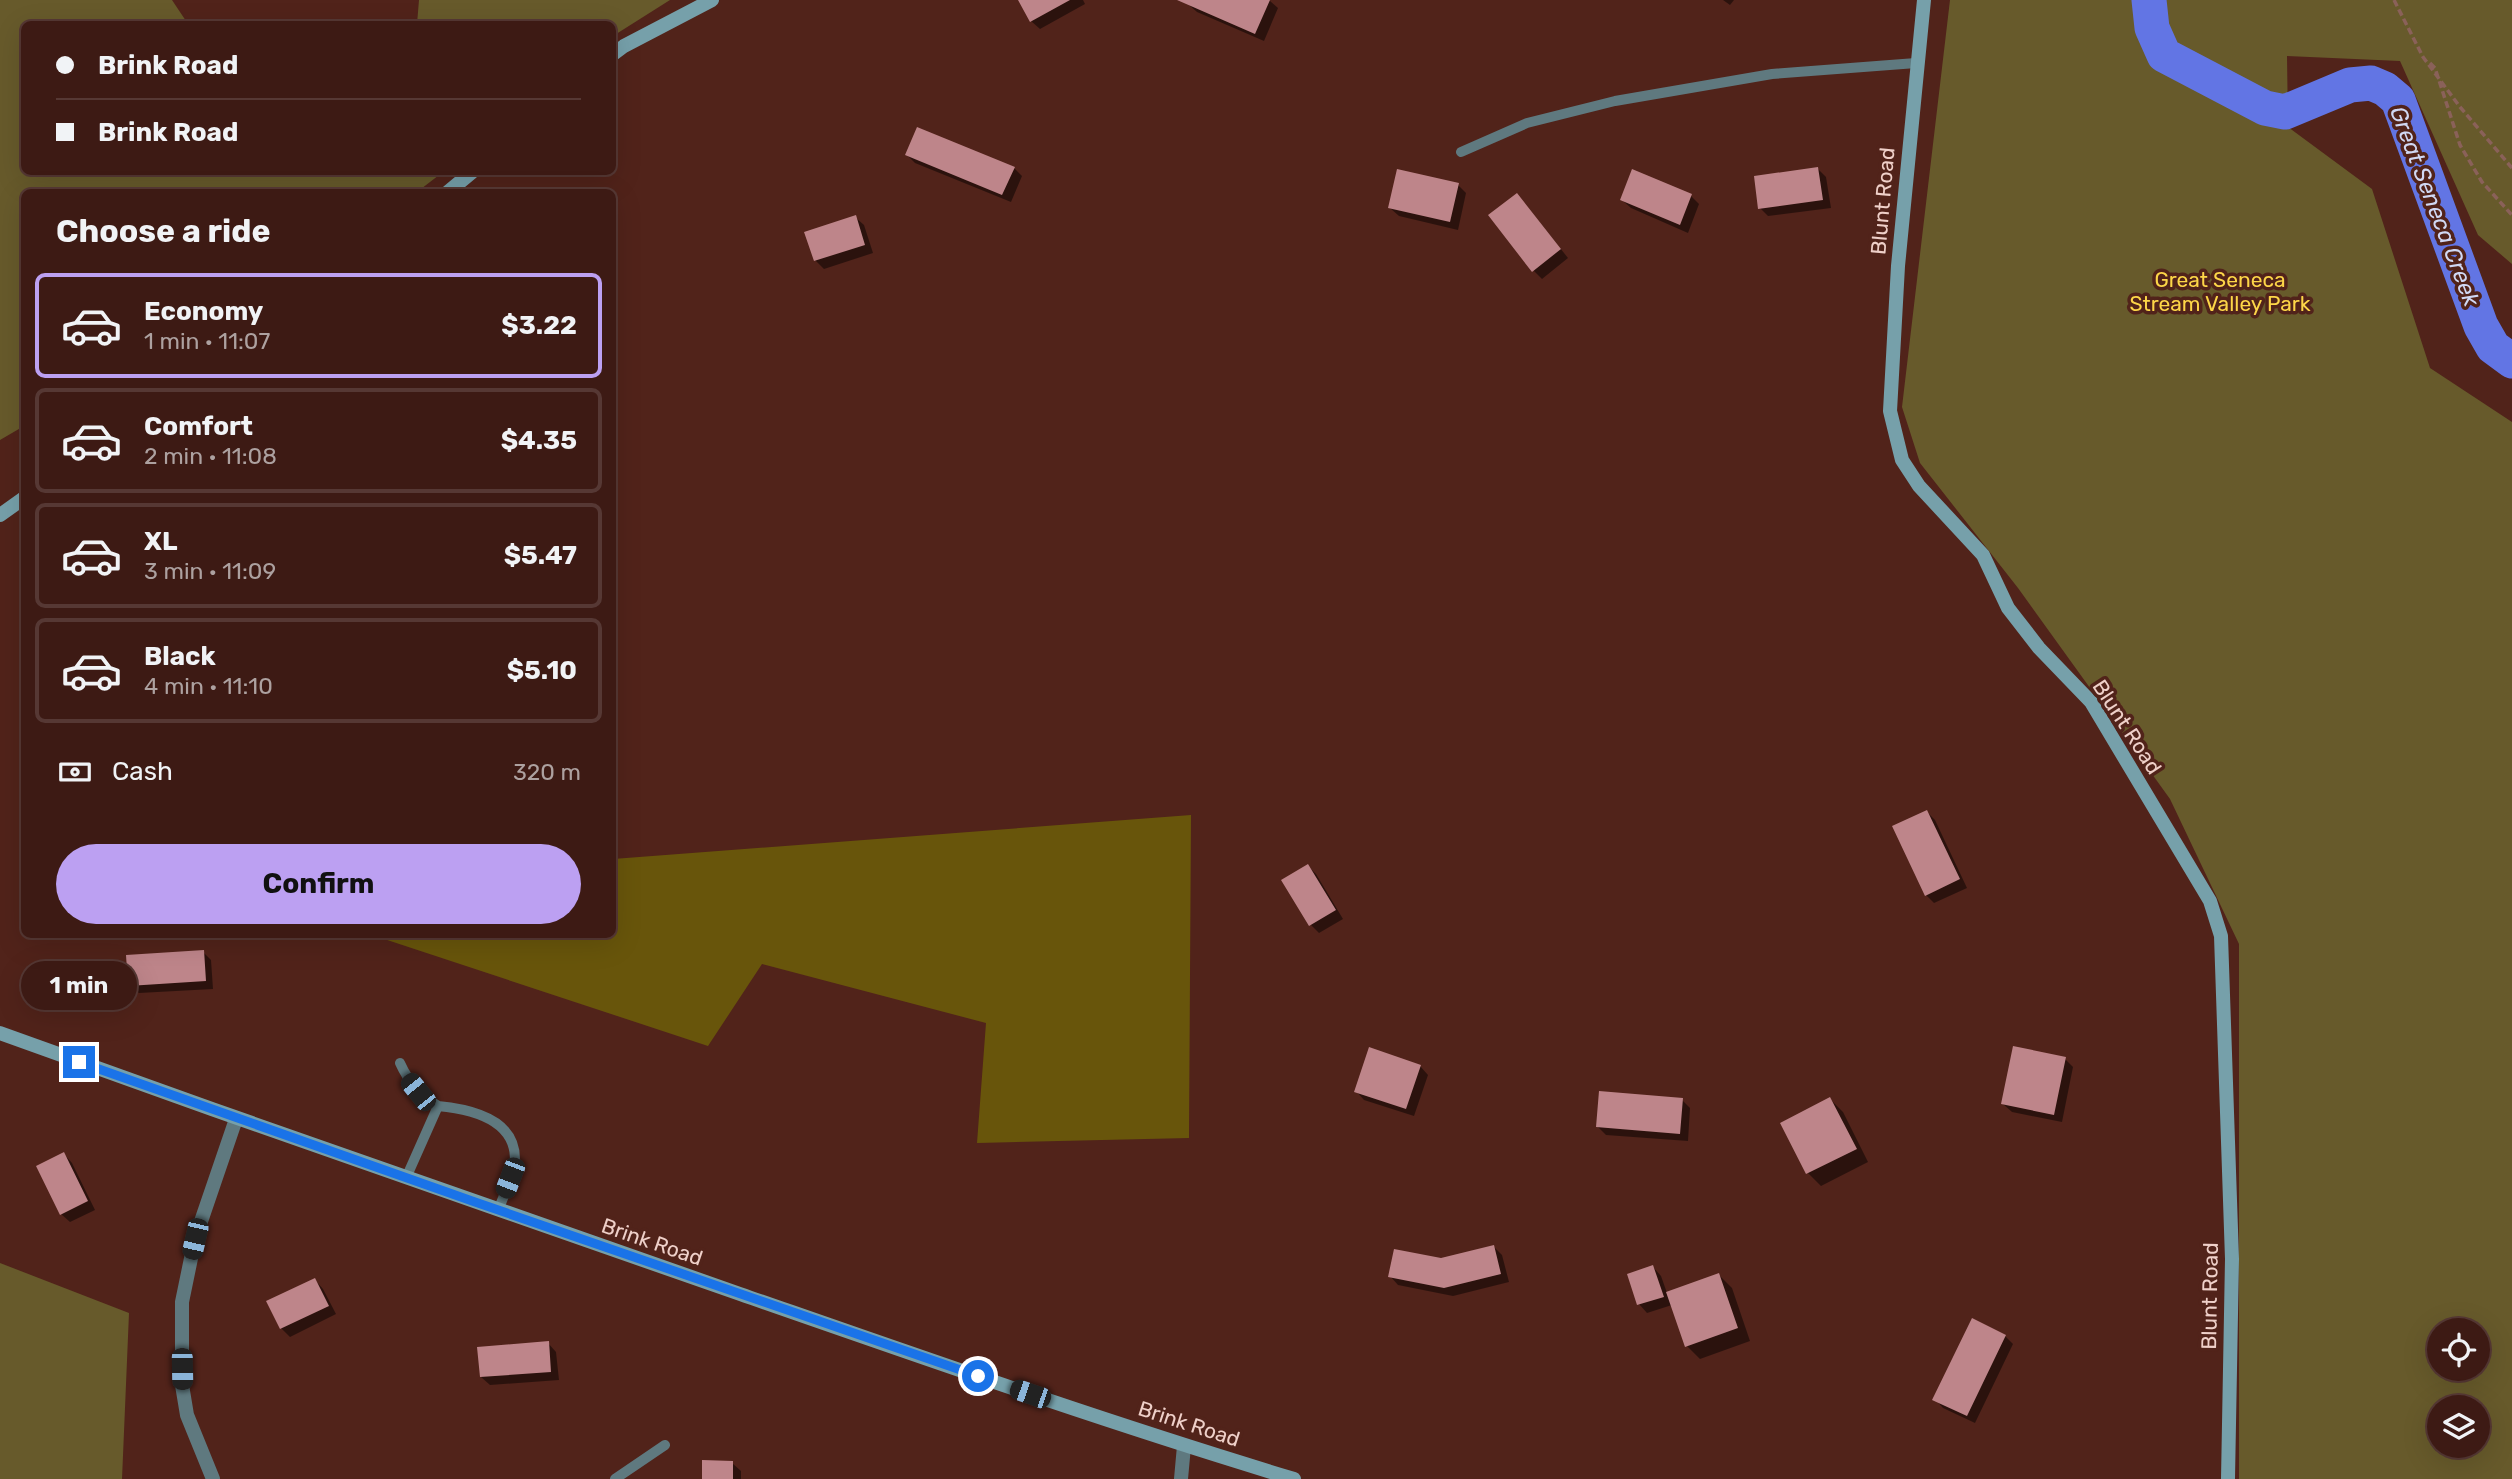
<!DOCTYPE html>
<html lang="en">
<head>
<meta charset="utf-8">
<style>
	body { margin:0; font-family:Rubik,sans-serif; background:#482722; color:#f1f3f6; height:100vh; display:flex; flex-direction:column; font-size:26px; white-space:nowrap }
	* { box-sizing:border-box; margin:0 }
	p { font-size:23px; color:#ada1a0 }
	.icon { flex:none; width:38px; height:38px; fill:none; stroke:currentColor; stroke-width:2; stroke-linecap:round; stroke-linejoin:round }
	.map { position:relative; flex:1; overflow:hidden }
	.sheet { position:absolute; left:21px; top:189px; width:595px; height:749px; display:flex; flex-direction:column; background:#3d1a14; border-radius:10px; box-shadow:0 7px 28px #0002,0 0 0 2px #563834 }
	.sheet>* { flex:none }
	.top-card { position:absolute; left:21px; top:21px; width:595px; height:154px; border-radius:10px; box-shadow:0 7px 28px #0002,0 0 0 2px #563834; display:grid; align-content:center; height:154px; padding:0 35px; background:#3d1a14 }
	.fabs { position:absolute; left:2427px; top:1318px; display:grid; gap:14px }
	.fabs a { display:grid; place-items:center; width:63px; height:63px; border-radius:50%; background:#3d1a14; box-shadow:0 7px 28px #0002,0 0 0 2px #563834; font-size:35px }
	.end { position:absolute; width:32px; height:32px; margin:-16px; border:9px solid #1a73e8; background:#fff; box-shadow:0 0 0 4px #fff }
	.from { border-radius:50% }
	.bubble { position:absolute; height:49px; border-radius:24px; background:#3d1a14; box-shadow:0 7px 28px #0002,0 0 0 2px #563834; font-size:23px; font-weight:700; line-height:49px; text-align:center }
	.car { position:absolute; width:21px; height:42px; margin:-21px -10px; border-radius:9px; box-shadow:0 0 5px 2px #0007; background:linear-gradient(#222 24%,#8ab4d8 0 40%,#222 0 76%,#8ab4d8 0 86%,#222 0) }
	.top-card b { display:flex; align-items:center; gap:24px; height:66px; font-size:26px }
	.top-card b+b { border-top:2px solid #563834 }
	.top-card i { width:18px; height:18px; background:#f1f3f6 }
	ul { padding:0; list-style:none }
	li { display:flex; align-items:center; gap:21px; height:105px; margin:0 14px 10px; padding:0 21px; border:4px solid #563834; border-radius:10px }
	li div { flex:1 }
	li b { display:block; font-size:26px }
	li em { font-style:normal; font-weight:700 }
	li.active { border-color:#bca0f2 }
	li>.icon { width:63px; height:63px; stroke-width:1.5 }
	h2 { padding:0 35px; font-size:32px; line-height:84px }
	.pay { display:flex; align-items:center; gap:18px; height:77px; padding:0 35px; font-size:26px }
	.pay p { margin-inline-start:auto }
	.button { display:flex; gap:14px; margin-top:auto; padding:14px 35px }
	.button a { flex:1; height:80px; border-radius:42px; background:#bca0f2; color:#111; font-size:28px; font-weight:700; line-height:80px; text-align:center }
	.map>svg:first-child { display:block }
</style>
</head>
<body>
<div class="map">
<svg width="2512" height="1479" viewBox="0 0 2512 1479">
	<rect width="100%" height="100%" fill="#51231a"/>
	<path fill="#68550b" d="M1191,815l-2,323 -212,5 9,-120 -224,-59 -54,82 -336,-111 240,-1 1,-75z"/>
	<path fill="#675a2b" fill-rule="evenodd" d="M0,0h172l16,24h-164v148h419l-26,20h-393v234l-24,14z
		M419,0h251l-57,36 -1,-12h-195z
		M1950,0h562v264l-34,-29 -78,-174 -113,-5 1,71 84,62 58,179 82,54v1057h-273v-535l-69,-145 -152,-211 -98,-125 -18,-56zM2440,1330h38v38h-38zM2440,1407h38v39h-38z
		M0,1263l129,50 -7,166h-122z"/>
	<path fill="#0007" d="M1020,0h63l2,4 -45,25 -9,-8z
		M1190,0h79l9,8 -14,33 -67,-29 -9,-8z
		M1723,0h11l-4,5z
		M907,155l107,13 8,8 -11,26 -96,-39z
		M1818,169l8,8 5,31 -63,8 -8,-8z
		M1458,185l8,8 -8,37 -59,-14 -9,-8z
		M1691,196l8,8 -11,29 -57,-25 -9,-8z
		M1525,204l43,54 -26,21 -8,-8z
		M855,217l9,8 9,28 -49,16 -9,-9z
		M1927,812l8,8 32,68 -33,15 -8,-8z
		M1308,866l8,8 27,45 -24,14 -8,-8z
		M203,952l8,8 2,29 -74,4 -9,-8z
		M2065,1059l8,8 -11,55 -50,-10 -9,-8z
		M1420,1066l8,9 -14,41 -50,-16 -8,-9z
		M1830,1099l13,13 25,50 -47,24 -13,-13 -26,-50z
		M1682,1100l8,8 -2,33 -82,-6 -8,-8z
		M64,1154l8,9 23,47 -25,12 -9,-8z
		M1494,1247l8,8 7,27 -56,14 -55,-11 -8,-9 51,-16z
		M1653,1267l8,9 6,17 52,-18 13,13 18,53 -50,18 -13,-13 -15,-41 -25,8 -8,-9z
		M315,1280l8,9 13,25 -46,23 -9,-9z
		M2005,1336l8,8 -38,79 -32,-15 -8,-9z
		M548,1343l8,9 3,28 -69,5 -9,-8z
		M732,1463l9,8v8h-38z"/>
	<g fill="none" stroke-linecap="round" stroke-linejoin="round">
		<path stroke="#6275e4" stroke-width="35" d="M2149,0l3,28 12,27 101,53 20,4 65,-27 21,-2 14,6 13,11 83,226 12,21 19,14"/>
	</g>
	<path fill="#be858a" d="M1018,0h52l-40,22z
		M1177,0h93l-15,34z
		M917,127l98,40 -13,28 -97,-40z
		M1818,167l5,33 -65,9 -4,-33z
		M1397,169l62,14 -9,39 -62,-14z
		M1632,169l60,25 -12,31 -60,-25z
		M1517,193l44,56 -29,23 -44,-57z
		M856,215l9,30 -51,16 -10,-29z
		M1927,810l33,69 -35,17 -33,-70z
		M1308,864l28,46 -27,16 -28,-46z
		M204,950l2,31 -78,5 -2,-31z
		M2013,1046l53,11 -12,58 -53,-11z
		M1369,1047l52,18 -15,44 -52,-17z
		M1599,1091l84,7 -3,36 -84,-7z
		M1830,1097l27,52 -51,25 -26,-51z
		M64,1152l24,49 -28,14 -24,-49z
		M1494,1245l7,29 -57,14 -56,-11 6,-28 47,9z
		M1653,1265l11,32 -27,8 -10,-31z
		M1719,1273l19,55 -53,19 -19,-55z
		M315,1278l14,28 -49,23 -14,-28z
		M1972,1318l34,17 -39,81 -35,-16z
		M549,1341l2,31 -71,5 -3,-30z
		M702,1460l31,1v18h-31z"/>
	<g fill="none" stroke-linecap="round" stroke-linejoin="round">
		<path stroke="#8a6159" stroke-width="3.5" stroke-dasharray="7 3.5" stroke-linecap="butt" d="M2394,0l29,57 37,50 52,61
			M2430,63l5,5 25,77 22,37 30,33"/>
		<path stroke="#5f797f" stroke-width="10" d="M1461,152l66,-29 88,-22 157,-27 144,-11
			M400,1063c9,20 20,31 38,43
			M406,1178l32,-72c32,3 77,13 77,53 -1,17 -11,35 -17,52
			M615,1479l50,-34"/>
		<path stroke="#5f797f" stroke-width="14" d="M213,1479l-26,-64 -5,-30v-83l13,-63 41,-120
			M1181,1479l3,-33"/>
		<path stroke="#76a0aa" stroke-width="14" d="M1924,0l-26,266 -8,145 12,49 17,26 64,69 25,53 31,40 52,54 119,199 11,35 11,323 -4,220
			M612,55l12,-9 88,-46
			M448,192l24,-20
			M0,515l24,-17
			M0,1033c246,89 493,176 740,261 184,64 368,129 554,185"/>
	</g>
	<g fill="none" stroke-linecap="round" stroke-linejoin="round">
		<path stroke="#1a73e8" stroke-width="9" d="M79,1062l396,140 503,174"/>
	</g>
	<g text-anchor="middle" stroke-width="7" stroke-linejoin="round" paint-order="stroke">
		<g font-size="21" fill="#efd0c9" stroke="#51231a">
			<text transform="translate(1883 201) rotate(-85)" y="7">Blunt Road</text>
			<text transform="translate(2127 727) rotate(57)" y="7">Blunt Road</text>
			<text transform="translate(652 1242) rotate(19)" y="7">Brink Road</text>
			<text transform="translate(2210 1296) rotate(-89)" y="7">Blunt Road</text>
			<text transform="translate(1189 1424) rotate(18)" y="7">Brink Road</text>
		</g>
		<g font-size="21" fill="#fdd648" stroke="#51231a">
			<text x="2220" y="287">Great Seneca<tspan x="2220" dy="24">Stream Valley Park</tspan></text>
		</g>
		<g font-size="23" font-style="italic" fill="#d0d8f4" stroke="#51231a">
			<text transform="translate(2435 206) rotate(69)" y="8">Great Seneca Creek</text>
		</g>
	</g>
</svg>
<div class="fabs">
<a><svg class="icon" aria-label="locate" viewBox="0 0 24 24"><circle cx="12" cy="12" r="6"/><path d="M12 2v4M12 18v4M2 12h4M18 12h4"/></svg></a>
<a><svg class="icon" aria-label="layers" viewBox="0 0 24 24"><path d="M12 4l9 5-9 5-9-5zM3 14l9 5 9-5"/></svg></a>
</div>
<i class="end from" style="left:978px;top:1376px"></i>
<i class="end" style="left:79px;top:1062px"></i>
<div class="bubble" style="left:21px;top:961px;width:116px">1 min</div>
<i class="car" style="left:418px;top:1092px;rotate:321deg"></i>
<i class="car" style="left:510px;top:1178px;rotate:201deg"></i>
<i class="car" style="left:195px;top:1239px;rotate:193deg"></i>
<i class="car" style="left:182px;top:1369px;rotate:179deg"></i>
<i class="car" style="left:1030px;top:1394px;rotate:289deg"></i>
<div class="top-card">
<b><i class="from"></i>Brink Road</b>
<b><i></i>Brink Road</b>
</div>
<section class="sheet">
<h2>Choose a ride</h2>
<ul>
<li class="active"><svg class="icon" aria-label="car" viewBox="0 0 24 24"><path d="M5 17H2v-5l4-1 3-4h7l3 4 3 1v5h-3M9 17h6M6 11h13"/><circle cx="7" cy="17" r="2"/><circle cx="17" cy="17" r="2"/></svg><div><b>Economy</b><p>1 min · 11:07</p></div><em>$3.22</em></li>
<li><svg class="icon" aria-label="car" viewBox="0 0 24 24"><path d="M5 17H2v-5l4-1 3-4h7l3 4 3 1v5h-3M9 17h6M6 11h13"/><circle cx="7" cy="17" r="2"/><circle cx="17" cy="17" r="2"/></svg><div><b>Comfort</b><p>2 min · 11:08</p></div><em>$4.35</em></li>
<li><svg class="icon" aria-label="car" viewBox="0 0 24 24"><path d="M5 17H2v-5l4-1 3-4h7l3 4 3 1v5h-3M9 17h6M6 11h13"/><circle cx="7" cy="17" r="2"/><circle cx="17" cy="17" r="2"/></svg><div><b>XL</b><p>3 min · 11:09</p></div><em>$5.47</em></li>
<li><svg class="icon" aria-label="car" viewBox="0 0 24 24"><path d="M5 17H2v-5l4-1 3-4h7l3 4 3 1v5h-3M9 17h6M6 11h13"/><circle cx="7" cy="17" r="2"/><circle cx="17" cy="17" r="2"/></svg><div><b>Black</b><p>4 min · 11:10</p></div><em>$5.10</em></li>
</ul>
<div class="pay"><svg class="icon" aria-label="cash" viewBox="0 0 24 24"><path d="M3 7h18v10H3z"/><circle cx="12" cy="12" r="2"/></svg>Cash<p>320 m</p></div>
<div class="button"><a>Confirm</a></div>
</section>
</div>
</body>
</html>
